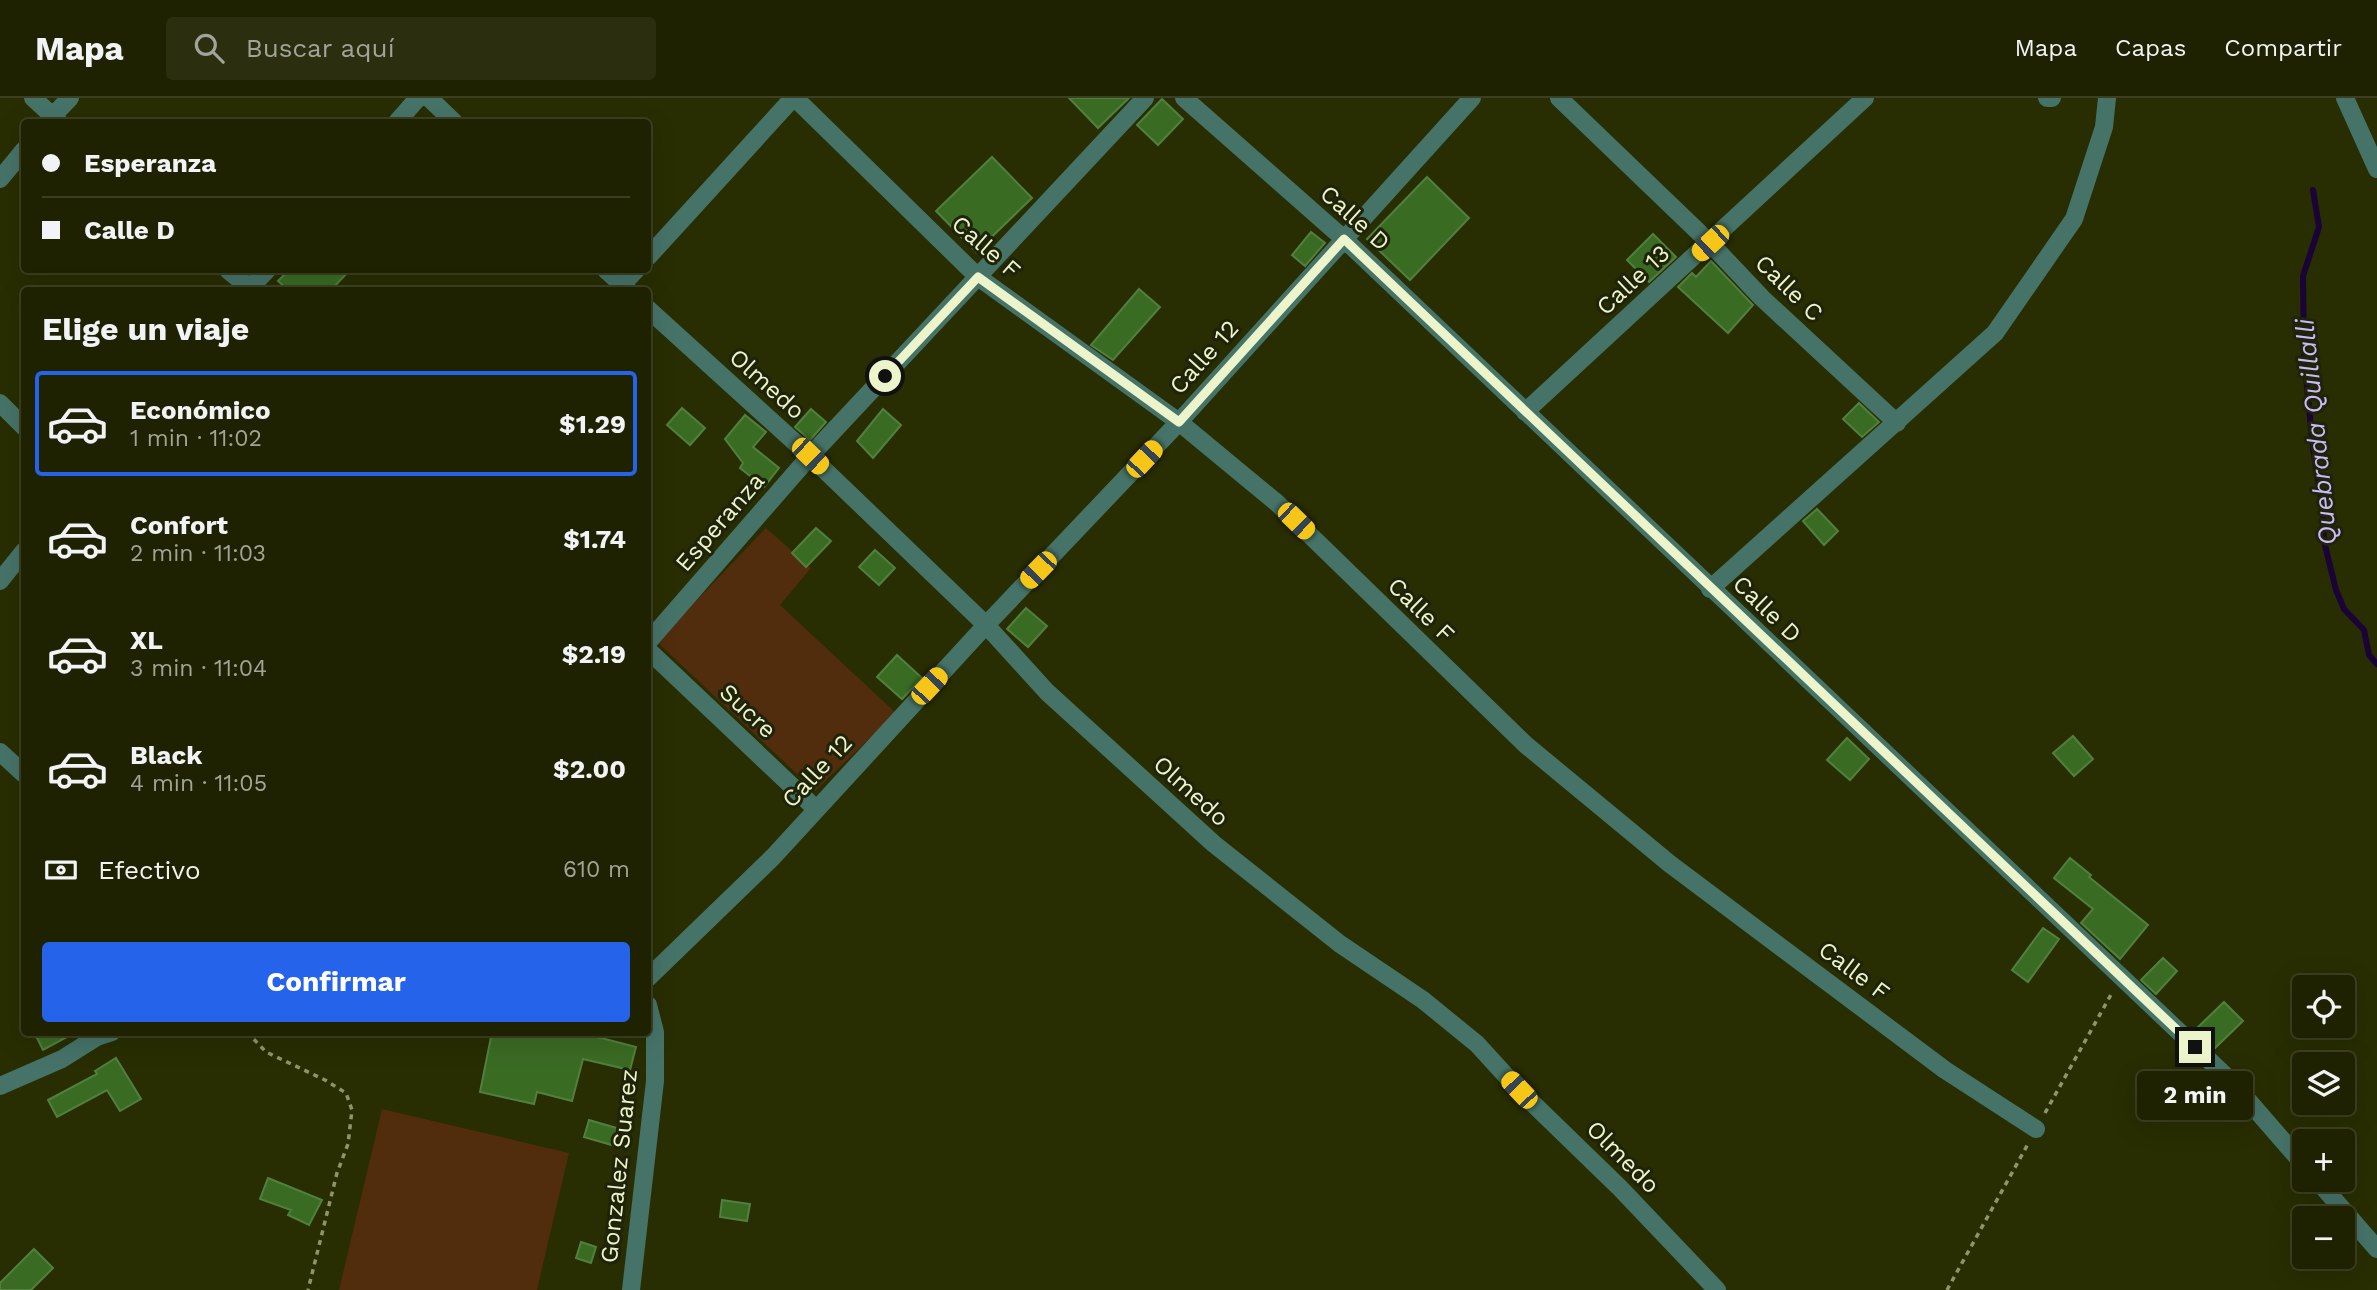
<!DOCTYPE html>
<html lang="es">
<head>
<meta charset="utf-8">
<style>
	body { margin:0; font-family:"Work Sans",sans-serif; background:#2b2f10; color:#f1f3f6; height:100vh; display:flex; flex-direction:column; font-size:26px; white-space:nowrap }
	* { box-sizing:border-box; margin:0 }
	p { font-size:23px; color:#a1a499 }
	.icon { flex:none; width:38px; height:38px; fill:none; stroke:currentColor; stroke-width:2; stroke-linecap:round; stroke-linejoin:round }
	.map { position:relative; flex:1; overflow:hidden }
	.side { position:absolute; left:21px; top:189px; width:630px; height:749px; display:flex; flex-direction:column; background:#1e2201; border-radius:7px; box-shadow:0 7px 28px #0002,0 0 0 2px #3c3f23 }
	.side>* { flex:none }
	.top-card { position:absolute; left:21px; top:21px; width:630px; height:154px; border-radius:7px; box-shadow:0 7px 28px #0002,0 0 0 2px #3c3f23; display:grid; align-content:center; height:154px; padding:0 21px; background:#1e2201 }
	.buttons { position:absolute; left:2292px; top:877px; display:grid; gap:14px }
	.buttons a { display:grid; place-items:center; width:63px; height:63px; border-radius:7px; background:#1e2201; box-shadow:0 7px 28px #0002,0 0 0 2px #3c3f23; font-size:35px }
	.end { position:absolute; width:32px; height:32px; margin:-16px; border:9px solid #ebf4cb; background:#111; box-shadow:0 0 0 4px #111 }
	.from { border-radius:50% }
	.bubble { position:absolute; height:49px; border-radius:7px; background:#1e2201; box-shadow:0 7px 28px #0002,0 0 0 2px #3c3f23; font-size:23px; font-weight:700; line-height:49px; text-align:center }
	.car { position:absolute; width:21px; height:42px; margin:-21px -10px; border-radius:9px; box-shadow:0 0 5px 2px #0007; background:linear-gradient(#f5c518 24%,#345 0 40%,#f5c518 0 76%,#345 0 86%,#f5c518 0) }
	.top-card b { display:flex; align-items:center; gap:24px; height:66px; font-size:26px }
	.top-card b+b { border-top:2px solid #3c3f23 }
	.top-card i { width:18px; height:18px; background:#f1f3f6 }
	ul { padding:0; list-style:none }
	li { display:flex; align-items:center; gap:21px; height:105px; margin:0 14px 10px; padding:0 7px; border:4px solid transparent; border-radius:7px }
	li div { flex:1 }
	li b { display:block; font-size:26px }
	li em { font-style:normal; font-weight:700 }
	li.selected { border-color:#2563eb }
	li>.icon { width:63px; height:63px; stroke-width:1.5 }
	h2 { padding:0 21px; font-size:32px; line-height:84px }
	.pay { display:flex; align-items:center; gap:18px; height:77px; padding:0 21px; font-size:26px }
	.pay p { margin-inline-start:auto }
	.button { display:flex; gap:14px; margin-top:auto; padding:14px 21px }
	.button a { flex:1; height:80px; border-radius:7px; background:#2563eb; color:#fff; font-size:28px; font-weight:700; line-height:80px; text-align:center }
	header { display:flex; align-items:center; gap:42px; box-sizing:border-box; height:98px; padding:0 35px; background:#1e2201; border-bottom:2px solid #3c3f23 }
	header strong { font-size:33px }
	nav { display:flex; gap:38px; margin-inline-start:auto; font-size:24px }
	.search { width:490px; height:63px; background:#2b2f10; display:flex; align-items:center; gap:18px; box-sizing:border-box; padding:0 24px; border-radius:7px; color:#a1a499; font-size:26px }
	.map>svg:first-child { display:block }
</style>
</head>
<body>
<header>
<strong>Mapa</strong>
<div class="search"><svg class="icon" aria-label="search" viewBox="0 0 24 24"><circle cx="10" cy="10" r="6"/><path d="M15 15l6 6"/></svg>Buscar aquí</div>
<nav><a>Mapa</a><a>Capas</a><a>Compartir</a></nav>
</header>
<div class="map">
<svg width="2377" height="1192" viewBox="0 0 2377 1192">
	<rect width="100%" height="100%" fill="#282e01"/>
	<path fill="#512c0d" d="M766,430l45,40 -31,37 116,108 -81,78 -158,-149z
		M382,1011l187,44 -32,137h-198z"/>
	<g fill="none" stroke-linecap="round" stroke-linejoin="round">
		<path stroke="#1a0337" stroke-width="6" d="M2313,92l6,37 -16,49 1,79 9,94 10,61 1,31 12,49 8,19 20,21 5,25 8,9"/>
	</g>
	<path fill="#3a6b23" stroke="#51803e" stroke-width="2" d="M1069,0h60l-31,30z
		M1162,1l21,20 -25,26 -21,-20z
		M992,59l40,41 -56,54 -40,-41z
		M1427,79l42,41 -59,62 -43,-41z
		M1311,134l14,11 -20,23 -13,-11z
		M1653,136l23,23 -27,25 -22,-22z
		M1711,163l42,44 -25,28 -50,-46 14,-14 4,4z
		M289,172h61l-19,20h-43l-10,-9z
		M1139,191l21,18 -47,53 -22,-15z
		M1859,305l20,19 -17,15 -19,-18z
		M682,310l23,20 -15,17 -23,-20z
		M811,311l15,13 -16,18 -15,-13z
		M883,311l18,16 -28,33 -16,-17z
		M745,317l21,17 -13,15 26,21 -15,19 -24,-19 3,-5 -18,-24z
		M1817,411l21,22 -14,14 -21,-24z
		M816,430l15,13 -25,26 -14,-14z
		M875,452l20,18 -16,17 -20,-18z
		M1026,510l21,18 -19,21 -21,-18z
		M897,557l25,23 -20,21 -25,-22z
		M2073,638l20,23 -19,17 -21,-23z
		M1847,640l22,21 -19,21 -23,-20z
		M2070,760l21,17 -2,2 59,48 -28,34 -39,-36 12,-14 -39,-31z
		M2043,830l16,11 -31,43 -16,-12z
		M2163,860l14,13 -21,23 -15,-14z
		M2224,904l19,19 -28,27 -19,-19z
		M34,934h42l-33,18z
		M492,934h86l58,15 -6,23 -47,-11 -11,42 -35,-9 -3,12 -54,-12z
		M116,960l25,41 -21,12 -13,-21 -50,27 -9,-17 49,-26 -2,-3z
		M589,1022l31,9 -5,17 -31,-9z
		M268,1080l54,22 -13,25 -21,-10 3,-5 -31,-11z
		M722,1102l28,4 -3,17 -27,-4z
		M581,1144l15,5 -5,16 -15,-5z
		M34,1151l19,19 -22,22h-31v-7z"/>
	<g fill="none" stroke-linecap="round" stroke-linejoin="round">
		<path stroke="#8d956a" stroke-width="3.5" stroke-dasharray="5 5" stroke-linecap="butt" d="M247,934l19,20 59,28 21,13 6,17 -4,34 -11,29 -29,117
			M2045,1015l68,-122
			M1947,1192l81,-146"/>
		<path stroke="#467368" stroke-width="18" d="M33,0l26,24
			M429,0l25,24
			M795,0l183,179 201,145 98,81 249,242 144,119 275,206 91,59
			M1184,0l160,141 888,843 73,84
			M1559,0l151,145 52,55 135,125
			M2047,0h5
			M2345,0l32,71
			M47,24l23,-24
			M397,24l21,-24
			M0,81l24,-29
			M648,159l145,-159
			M228,172l24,20
			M606,172l22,20
			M248,192l19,-20
			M617,192l19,-20
			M648,211l162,147 176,169 61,67 167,152 126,100 83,56 54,44 42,46 101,98 97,102
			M0,305l24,24
			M1525,314l340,-314
			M0,483l24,-30
			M1710,491l285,-256 79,-114 30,-92 3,-29
			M648,544l162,-186 335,-358
			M648,552l167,158
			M0,654l24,22
			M648,880l125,-121 213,-232 193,-203 293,-324
			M0,988l62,-27 35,-22 15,-5
			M2317,1082l60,69
			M631,1192l24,-209v-49l-7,-27"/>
	</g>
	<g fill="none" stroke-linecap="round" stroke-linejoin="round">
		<path stroke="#ebf4cb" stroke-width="9" d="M885,278l93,-99 201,145 165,-183 851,808"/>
	</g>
	<g text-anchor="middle" stroke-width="6" stroke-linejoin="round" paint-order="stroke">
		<g font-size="24" fill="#ebf4cb" stroke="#1f2309">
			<text transform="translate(1355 120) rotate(42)" y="8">Calle D</text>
			<text transform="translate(986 149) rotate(41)" y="8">Calle F</text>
			<text transform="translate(1633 182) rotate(-43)" y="8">Calle 13</text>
			<text transform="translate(1789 190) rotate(44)" y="8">Calle C</text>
			<text transform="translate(1204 259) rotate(-48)" y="8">Calle 12</text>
			<text transform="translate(767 286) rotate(42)" y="8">Olmedo</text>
			<text transform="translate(720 424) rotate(-49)" y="8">Esperanza</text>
			<text transform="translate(1767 511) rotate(44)" y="8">Calle D</text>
			<text transform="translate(1421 512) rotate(44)" y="8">Calle F</text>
			<text transform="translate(748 613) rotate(43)" y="8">Sucre</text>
			<text transform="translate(817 673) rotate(-47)" y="8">Calle 12</text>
			<text transform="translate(1191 693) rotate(42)" y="8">Olmedo</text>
			<text transform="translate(1854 873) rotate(37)" y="8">Calle F</text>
			<text transform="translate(1623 1059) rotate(45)" y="8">Olmedo</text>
			<text transform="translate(619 1068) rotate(-84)" y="8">Gonzalez Suarez</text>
		</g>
		<g font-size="26" font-style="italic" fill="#cbbaf8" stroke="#1f2309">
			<text transform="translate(2316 334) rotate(-96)" y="9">Quebrada Quillalli</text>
		</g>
	</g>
</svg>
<div class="buttons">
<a><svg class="icon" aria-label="locate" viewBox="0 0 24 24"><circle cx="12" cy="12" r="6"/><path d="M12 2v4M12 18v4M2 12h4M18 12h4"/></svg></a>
<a><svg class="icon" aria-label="layers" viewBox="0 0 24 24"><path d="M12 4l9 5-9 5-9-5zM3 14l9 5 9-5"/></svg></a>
<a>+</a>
<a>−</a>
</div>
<i class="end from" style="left:885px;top:278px"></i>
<i class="end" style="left:2195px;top:949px"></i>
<div class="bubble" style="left:2137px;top:973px;width:116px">2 min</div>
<i class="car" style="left:1710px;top:145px;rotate:227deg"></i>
<i class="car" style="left:810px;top:358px;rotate:134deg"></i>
<i class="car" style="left:1144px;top:361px;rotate:43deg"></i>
<i class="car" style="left:1296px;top:423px;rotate:134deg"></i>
<i class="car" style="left:1038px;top:472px;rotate:224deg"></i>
<i class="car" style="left:929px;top:588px;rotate:43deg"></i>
<i class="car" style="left:1519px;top:992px;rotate:317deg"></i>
<div class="top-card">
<b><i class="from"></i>Esperanza</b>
<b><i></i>Calle D</b>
</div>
<section class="side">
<h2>Elige un viaje</h2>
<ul>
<li class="selected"><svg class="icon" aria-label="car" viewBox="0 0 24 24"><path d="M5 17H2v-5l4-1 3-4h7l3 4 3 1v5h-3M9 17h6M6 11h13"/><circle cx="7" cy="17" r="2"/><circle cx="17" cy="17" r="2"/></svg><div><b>Económico</b><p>1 min · 11:02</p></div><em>$1.29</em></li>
<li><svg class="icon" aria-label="car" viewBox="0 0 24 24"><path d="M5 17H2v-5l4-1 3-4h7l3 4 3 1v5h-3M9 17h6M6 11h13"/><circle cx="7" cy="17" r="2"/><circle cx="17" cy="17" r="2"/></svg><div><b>Confort</b><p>2 min · 11:03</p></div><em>$1.74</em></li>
<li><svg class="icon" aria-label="car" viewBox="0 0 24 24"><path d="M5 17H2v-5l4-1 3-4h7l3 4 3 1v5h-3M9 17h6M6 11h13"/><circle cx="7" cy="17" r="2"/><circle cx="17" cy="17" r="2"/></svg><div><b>XL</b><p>3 min · 11:04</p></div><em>$2.19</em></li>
<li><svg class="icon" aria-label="car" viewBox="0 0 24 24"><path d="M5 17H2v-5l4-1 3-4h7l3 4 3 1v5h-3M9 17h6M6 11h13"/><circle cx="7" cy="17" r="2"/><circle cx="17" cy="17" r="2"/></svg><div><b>Black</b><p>4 min · 11:05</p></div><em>$2.00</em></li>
</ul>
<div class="pay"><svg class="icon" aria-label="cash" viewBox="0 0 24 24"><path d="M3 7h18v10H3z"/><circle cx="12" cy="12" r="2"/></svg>Efectivo<p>610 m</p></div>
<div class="button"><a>Confirmar</a></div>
</section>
</div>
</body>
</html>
